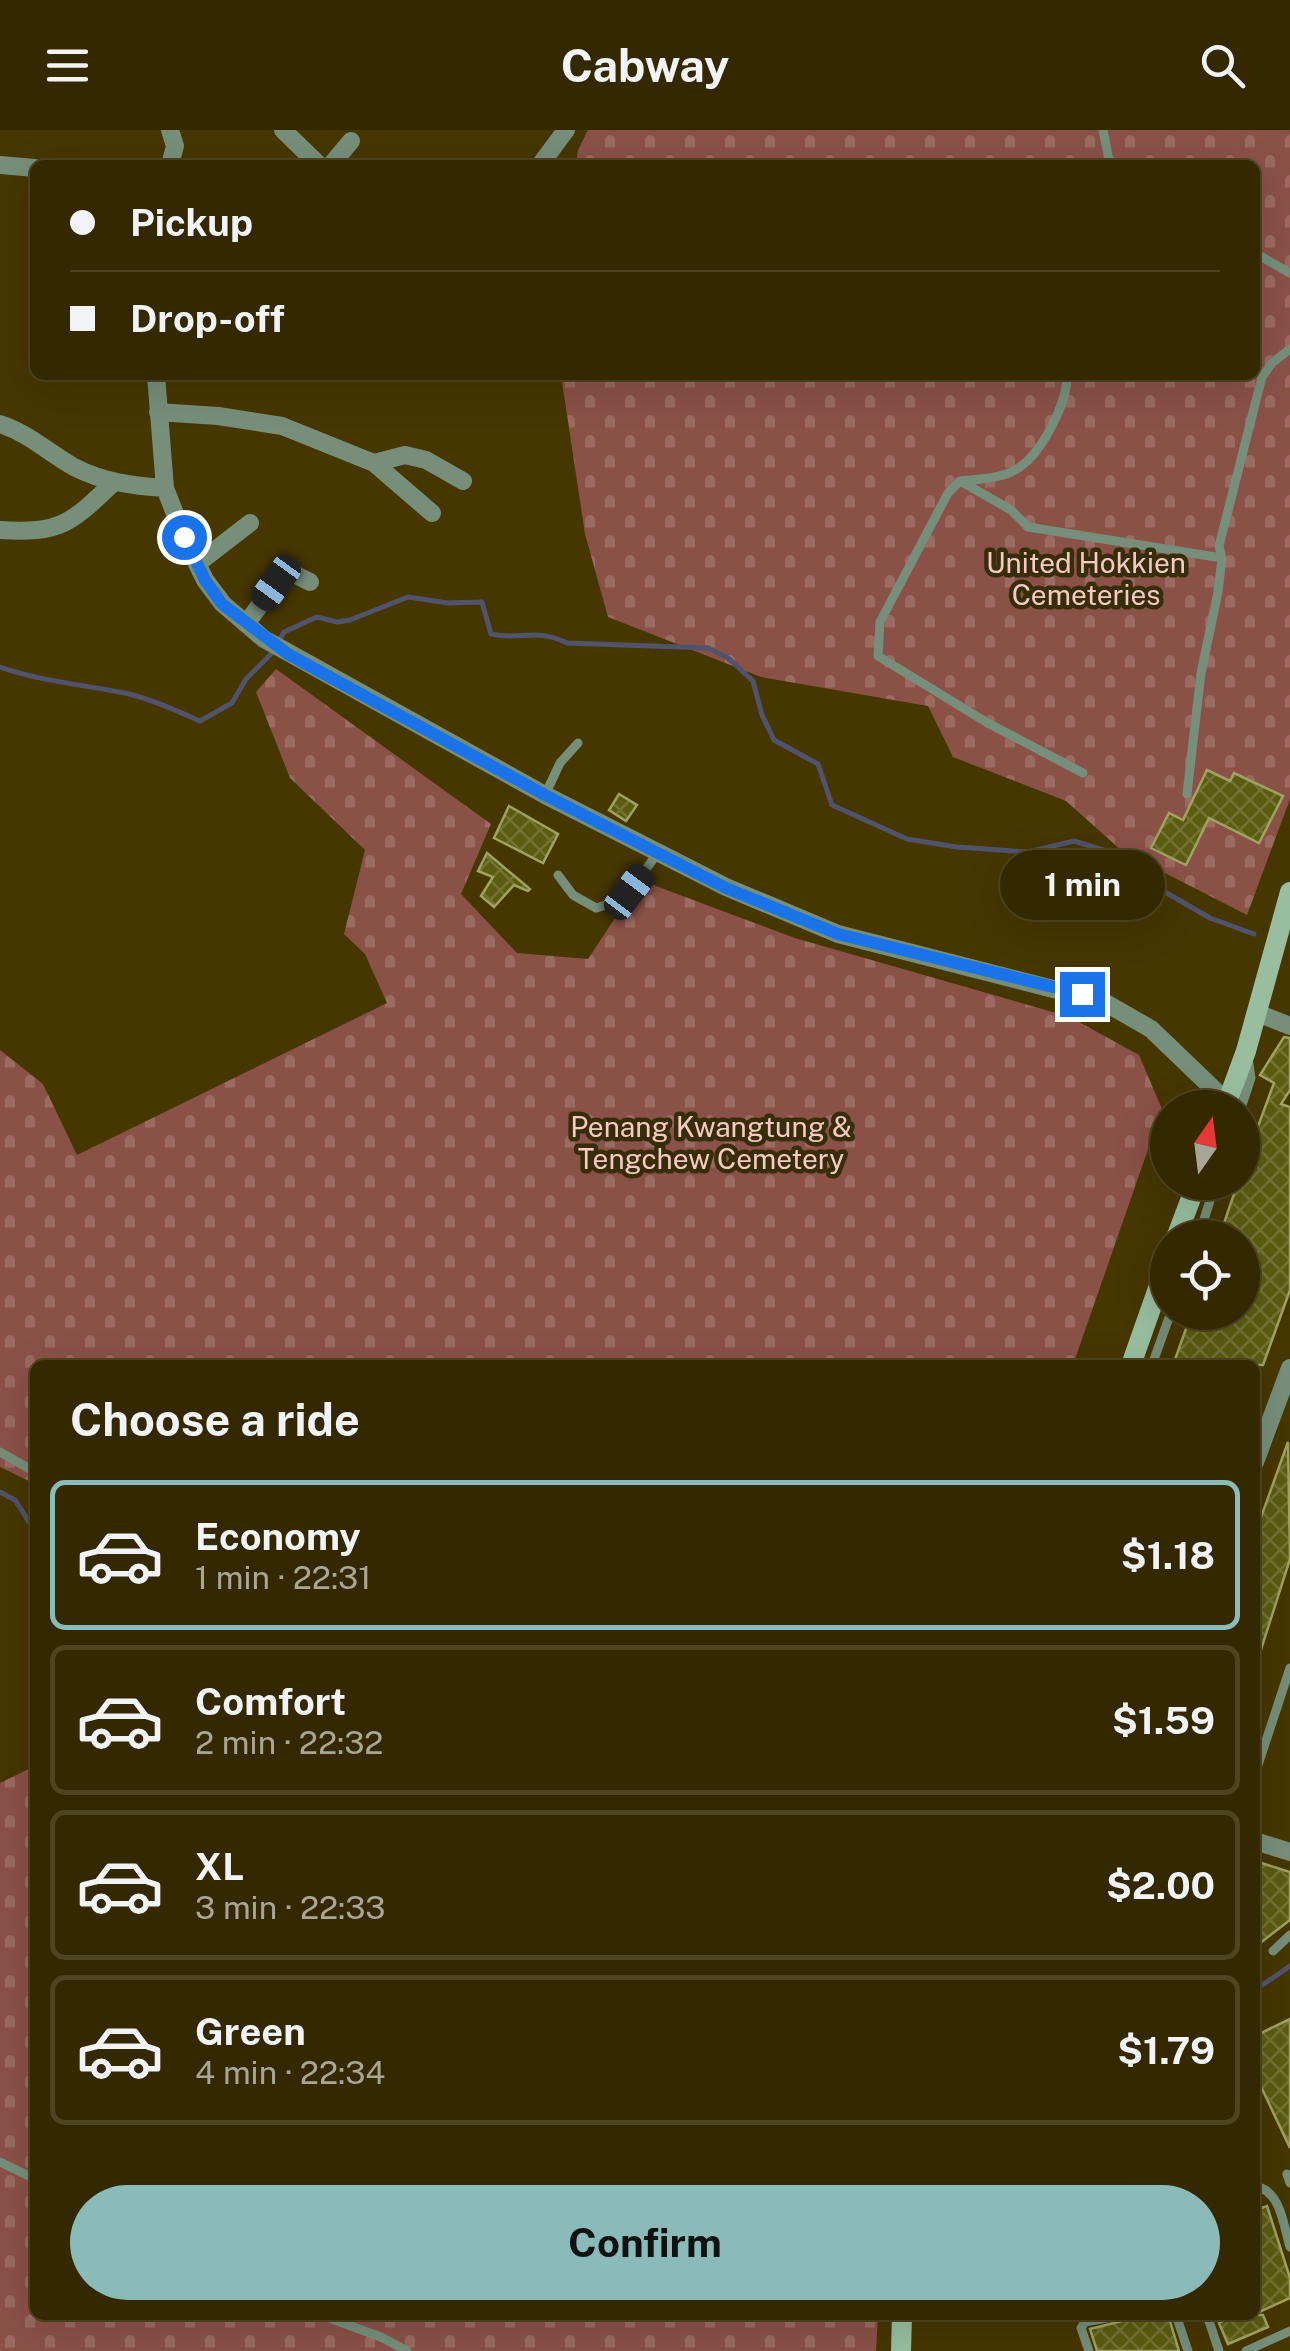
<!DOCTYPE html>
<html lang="en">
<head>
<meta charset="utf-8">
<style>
	body { margin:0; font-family:"Public Sans",sans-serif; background:#3f340f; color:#f1f3f6; height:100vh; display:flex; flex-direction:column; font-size:38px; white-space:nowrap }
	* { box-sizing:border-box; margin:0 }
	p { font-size:32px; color:#a9a699 }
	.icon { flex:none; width:55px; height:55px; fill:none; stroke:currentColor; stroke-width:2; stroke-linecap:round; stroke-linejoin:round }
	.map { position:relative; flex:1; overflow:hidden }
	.sheet { position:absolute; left:30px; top:1230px; width:1230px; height:960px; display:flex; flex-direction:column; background:#342800; border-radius:15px; box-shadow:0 10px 40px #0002,0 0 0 2px #4e4422 }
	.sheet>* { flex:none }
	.hud { position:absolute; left:30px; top:30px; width:1230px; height:220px; border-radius:15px; box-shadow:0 10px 40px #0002,0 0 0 2px #4e4422; display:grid; align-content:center; height:220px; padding:0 40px; background:#342800 }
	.needle { width:65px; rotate:14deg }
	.fabs { position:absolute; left:1150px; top:960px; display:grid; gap:20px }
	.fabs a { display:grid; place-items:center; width:110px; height:110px; border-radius:50%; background:#342800; box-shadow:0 10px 40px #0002,0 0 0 2px #4e4422; font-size:50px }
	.end { position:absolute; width:45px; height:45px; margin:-22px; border:12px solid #1a73e8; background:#fff; box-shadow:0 0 0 5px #fff }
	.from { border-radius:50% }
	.bubble { position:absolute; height:70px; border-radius:35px; background:#342800; box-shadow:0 10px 40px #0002,0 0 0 2px #4e4422; font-size:32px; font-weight:700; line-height:70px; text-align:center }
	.car { position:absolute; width:30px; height:60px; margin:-30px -15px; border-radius:12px; box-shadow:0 0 8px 2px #0007; background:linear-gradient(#222 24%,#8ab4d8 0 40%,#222 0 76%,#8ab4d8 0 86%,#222 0) }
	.hud b { display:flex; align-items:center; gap:35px; height:95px; font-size:38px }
	.hud b+b { border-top:2px solid #4e4422 }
	.hud i { width:25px; height:25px; background:#f1f3f6 }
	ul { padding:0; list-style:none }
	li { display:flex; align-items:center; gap:30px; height:150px; margin:0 20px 15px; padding:0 20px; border:5px solid #4e4422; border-radius:15px }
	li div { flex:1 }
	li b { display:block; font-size:38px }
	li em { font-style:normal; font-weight:700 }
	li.selected { border-color:#8bbbb9 }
	li>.icon { width:90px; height:90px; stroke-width:1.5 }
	h2 { padding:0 40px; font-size:45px; line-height:120px }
	.action { display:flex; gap:20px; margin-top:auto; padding:20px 40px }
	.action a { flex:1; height:115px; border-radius:60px; background:#8bbbb9; color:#111; font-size:40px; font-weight:700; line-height:115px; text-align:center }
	header { display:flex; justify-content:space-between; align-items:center; height:130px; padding:0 40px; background:#342800; font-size:45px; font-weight:700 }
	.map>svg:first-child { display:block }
</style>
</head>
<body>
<header><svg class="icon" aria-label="menu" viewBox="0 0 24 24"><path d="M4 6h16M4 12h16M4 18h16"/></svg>Cabway<svg class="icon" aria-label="search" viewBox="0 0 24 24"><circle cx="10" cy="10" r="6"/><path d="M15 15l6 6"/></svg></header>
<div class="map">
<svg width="1290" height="2221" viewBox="0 0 1290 2221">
	<defs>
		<pattern id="cemetery-stones" width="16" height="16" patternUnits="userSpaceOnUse" patternTransform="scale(2.5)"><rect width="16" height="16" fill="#8a5147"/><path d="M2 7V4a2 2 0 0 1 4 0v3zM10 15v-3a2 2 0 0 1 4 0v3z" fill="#9b6a60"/></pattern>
		<pattern id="building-cross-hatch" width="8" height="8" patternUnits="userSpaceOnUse" patternTransform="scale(2.5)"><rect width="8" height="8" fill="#5b5c11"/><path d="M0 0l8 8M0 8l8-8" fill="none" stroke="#737332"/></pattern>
	</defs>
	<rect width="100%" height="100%" fill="#463600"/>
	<path fill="url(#cemetery-stones)" d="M588,0h702v669l-43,116 -125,-64 -56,-50 -113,-44 -25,-51 -167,-29 -153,-60 -23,-83 -24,-159h694v-210h-679l2,-15z
		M276,539l215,155 -30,70 56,59 71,6 52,-79 155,58 275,79 69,38 23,54 -89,256h-1038v119l-35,-17v-417l43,34 34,71 310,-152 -22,-49 -21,-20 21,-84 -75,-72 -34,-86z
		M35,1636v549h843l-2,36h-876v-568z"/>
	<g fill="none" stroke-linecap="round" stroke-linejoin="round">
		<path stroke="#51536c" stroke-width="5" d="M279,511l5,-9 33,-15 20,5 13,-2 58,-23 40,6 34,-1 9,32c31,7 43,-7 76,9l141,5 20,10 25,23 9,34 12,25 44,24 14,41 75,34 50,8 71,5 46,-11 39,12 45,35 52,30 44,16
			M0,537c41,14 83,18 125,26 26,6 50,17 75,28l32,-18 14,-24 28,-28
			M0,1362l15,8 20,31
			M1255,1860l35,-24"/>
	</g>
	<path fill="url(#building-cross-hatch)" stroke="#a0a261" stroke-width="2.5" d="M1207,640l23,11 4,-8 49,23 -24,47 -50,-25 -23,47 -35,-17 18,-35 14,7z
		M619,664l18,11 -11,16 -17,-11z
		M509,676l49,28 -15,29 -49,-25z
		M487,723l43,36 -2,2 -14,-6 -20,22 -13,-11 12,-19 -15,-6z
		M1284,907l6,1v52l-9,14 9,3v183l-27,75h-90l19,-53h50v-74h-23l19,-56h4v-12l32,-87 -14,-8z
		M1288,1312l2,117 -32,100h-3v-125z
		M1255,1731l35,11v48l-35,27z
		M1290,1889v129l-35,-74v-38z
		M1267,2076l23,72v20l-35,16v-104z
		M1146,2185h22l11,36h-82l-7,-22z
		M1222,2185h41l5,12 -40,17 -9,-21 6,-3z"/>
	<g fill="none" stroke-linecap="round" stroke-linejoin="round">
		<path stroke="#768e7a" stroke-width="9" d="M1103,0l7,35
			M1255,123l35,20
			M1067,245c1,28 -27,82 -52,95 -16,9 -37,9 -55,11l-12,12 -68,129 -2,34 108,66 97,51
			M962,352l49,28 17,17 194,31
			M1187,664l14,-121 17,-81 4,-34 -3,-12 43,-169 10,-14 18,-14
			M545,665l15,-32 18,-20
			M558,745l15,20 23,13c31,-7 44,-30 62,-56
			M1241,978l10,-30 -3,-20
			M1198,1108l18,-56
			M1152,1235l19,-53
			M0,1322l35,20
			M1255,1644l35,-106
			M1273,1821l17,-16
			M0,2032l35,17
			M1287,2044l3,9
			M1255,2056c26,5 28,38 35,61
			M321,2185l60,22 26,14
			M1176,2185l12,36
			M1207,2185l12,36
			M1089,2221l-8,-23 4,-6 37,-7
			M1246,2221l44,-20"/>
		<path stroke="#768e7a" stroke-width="18" d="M283,0l36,35
			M0,35l35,3
			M170,35l5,-19 -5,-16
			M331,35l20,-24
			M540,35l26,-35
			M156,245l9,113 19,49 21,43 18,24 41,35 281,156 181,92 112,47 266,68 47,27 76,73
			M158,282l60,4 64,10 92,37 31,-8 21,5 37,21
			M0,294c28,9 49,29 74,43 29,15 59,19 91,21
			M374,333l58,50
			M0,400c61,4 71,-7 113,-47
			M197,434l53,-41
			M246,494l30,-41 14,-11 20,10
			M1257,883l33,13
			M1255,1332l35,-94
			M1255,1711l35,11"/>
		<path stroke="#98be9f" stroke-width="20" d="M1225,978l21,-57 44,-159
			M1176,1108l21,-56
			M1131,1235l37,-105
			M901,2221l1,-36"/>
	</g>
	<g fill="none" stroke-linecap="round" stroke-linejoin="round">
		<path stroke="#1a73e8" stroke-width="12" d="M184,407l21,43 17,24 66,50 257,141 181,93 112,46 244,60"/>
	</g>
	<g text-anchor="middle" stroke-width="9" stroke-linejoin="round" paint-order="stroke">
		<g font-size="28" fill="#f4cac2" stroke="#382d0a">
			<text x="1086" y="443">United Hokkien<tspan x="1086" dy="32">Cemeteries</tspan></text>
			<text x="711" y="1007">Penang Kwangtung &amp;<tspan x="711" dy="32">Tengchew Cemetery</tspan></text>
		</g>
	</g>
</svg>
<div class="fabs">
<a><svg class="needle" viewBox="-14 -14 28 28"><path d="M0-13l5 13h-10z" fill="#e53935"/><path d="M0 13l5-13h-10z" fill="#a9a699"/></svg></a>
<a><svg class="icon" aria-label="locate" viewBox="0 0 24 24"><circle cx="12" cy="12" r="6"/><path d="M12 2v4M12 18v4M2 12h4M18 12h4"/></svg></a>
</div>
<i class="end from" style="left:184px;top:407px"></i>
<i class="end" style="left:1082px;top:864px"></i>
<div class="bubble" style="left:1000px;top:720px;width:165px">1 min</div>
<i class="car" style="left:276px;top:453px;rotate:216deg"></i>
<i class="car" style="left:629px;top:762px;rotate:37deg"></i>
<div class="hud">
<b><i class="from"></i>Pickup</b>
<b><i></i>Drop-off</b>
</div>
<section class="sheet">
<h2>Choose a ride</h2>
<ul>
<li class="selected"><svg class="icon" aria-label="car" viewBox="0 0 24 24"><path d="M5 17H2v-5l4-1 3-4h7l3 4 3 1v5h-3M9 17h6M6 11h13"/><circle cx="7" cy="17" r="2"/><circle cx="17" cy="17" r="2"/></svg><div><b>Economy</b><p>1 min · 22:31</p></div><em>$1.18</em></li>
<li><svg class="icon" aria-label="car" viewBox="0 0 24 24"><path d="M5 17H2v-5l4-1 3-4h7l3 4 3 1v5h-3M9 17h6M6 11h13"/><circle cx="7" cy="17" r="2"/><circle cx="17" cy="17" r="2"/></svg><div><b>Comfort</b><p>2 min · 22:32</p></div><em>$1.59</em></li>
<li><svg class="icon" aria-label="car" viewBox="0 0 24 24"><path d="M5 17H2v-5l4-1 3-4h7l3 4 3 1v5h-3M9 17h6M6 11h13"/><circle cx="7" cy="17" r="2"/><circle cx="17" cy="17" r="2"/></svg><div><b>XL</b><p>3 min · 22:33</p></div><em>$2.00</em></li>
<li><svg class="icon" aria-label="car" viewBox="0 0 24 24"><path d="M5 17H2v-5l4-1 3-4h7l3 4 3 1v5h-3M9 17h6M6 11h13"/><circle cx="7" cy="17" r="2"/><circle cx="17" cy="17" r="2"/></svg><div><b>Green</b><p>4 min · 22:34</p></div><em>$1.79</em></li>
</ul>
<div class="action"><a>Confirm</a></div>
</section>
</div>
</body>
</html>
